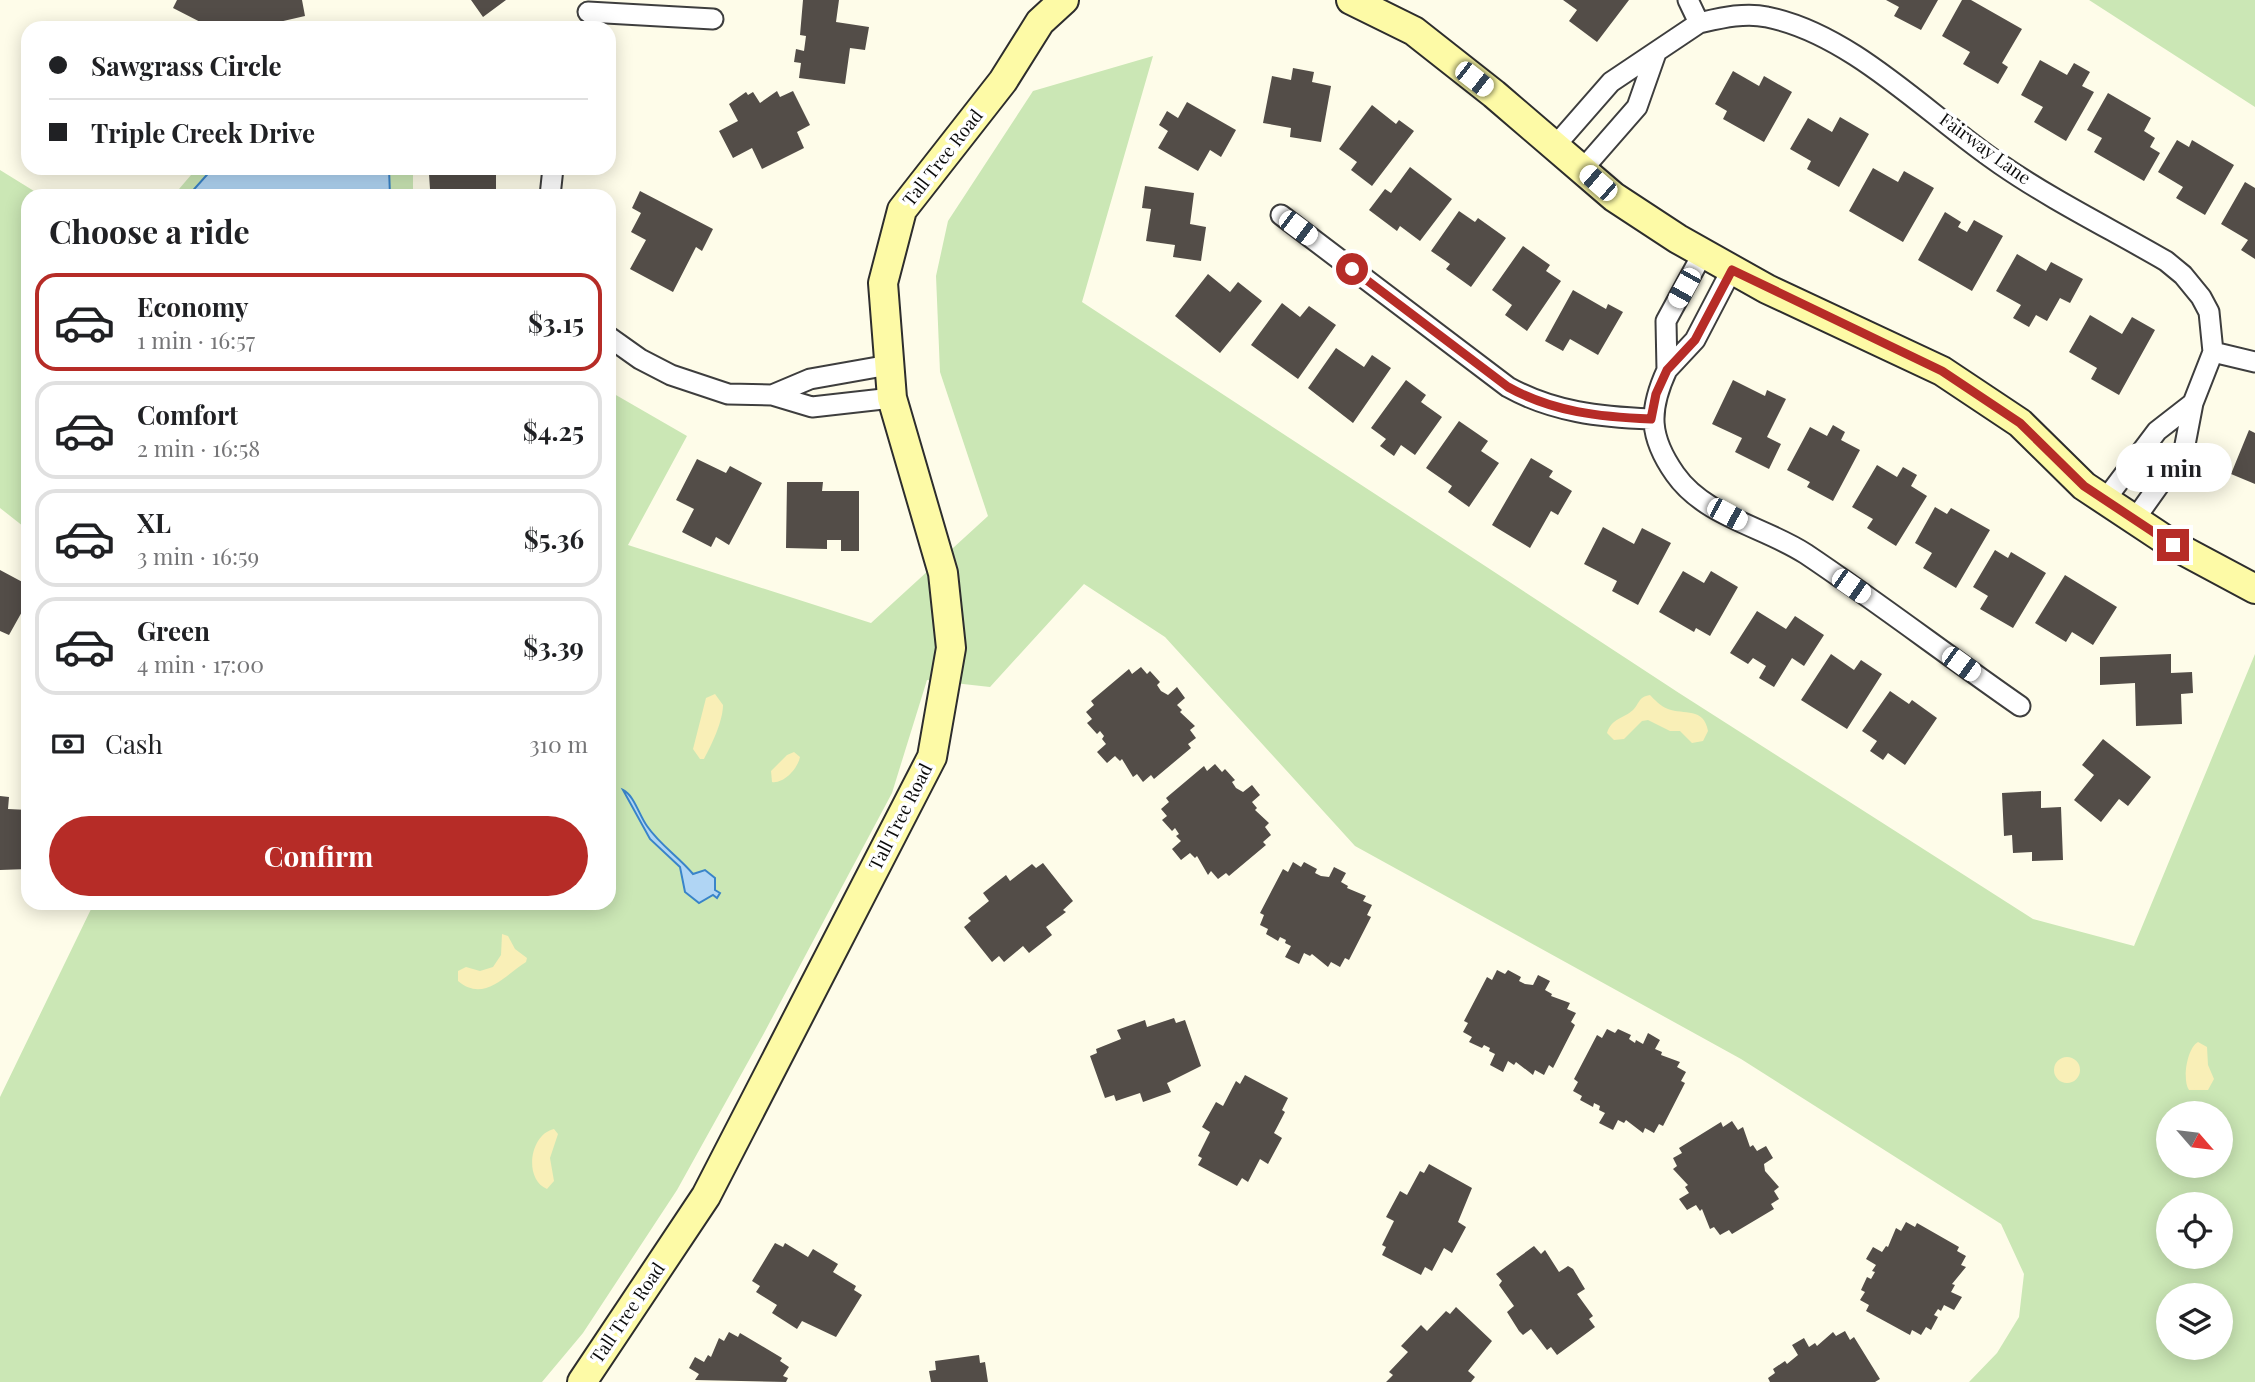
<!DOCTYPE html>
<html lang="en">
<head>
<meta charset="utf-8">
<style>
	body { margin:0; font-family:"Playfair Display",serif; background:#f6f6f6; color:#202124; height:100vh; display:flex; flex-direction:column; font-size:26px; white-space:nowrap }
	* { box-sizing:border-box; margin:0 }
	p { font-size:23px; color:#757577 }
	.icon { flex:none; width:38px; height:38px; fill:none; stroke:currentColor; stroke-width:2; stroke-linecap:round; stroke-linejoin:round }
	.map { position:relative; flex:1; overflow:hidden }
	.panel { position:absolute; left:21px; top:189px; width:595px; height:721px; display:flex; flex-direction:column; background:#fff; border-radius:21px; box-shadow:0 4px 18px #0003 }
	.panel>* { flex:none }
	.hud { position:absolute; left:21px; top:21px; width:595px; height:154px; border-radius:21px; box-shadow:0 4px 18px #0003; display:grid; align-content:center; height:154px; padding:0 28px; background:#fff }
	.needle { width:46px; rotate:118deg }
	.fabs { position:absolute; left:2156px; top:1101px; display:grid; gap:14px }
	.fabs a { display:grid; place-items:center; width:77px; height:77px; border-radius:50%; background:#fff; box-shadow:0 4px 18px #0003; font-size:35px }
	.end { position:absolute; width:32px; height:32px; margin:-16px; border:9px solid #b62c27; background:#fff; box-shadow:0 0 0 4px #fff }
	.from { border-radius:50% }
	.bubble { position:absolute; height:49px; border-radius:24px; background:#fff; box-shadow:0 4px 18px #0003; font-size:23px; font-weight:700; line-height:49px; text-align:center }
	.car { position:absolute; width:21px; height:42px; margin:-21px -10px; border-radius:9px; box-shadow:0 0 5px 2px #0007; background:linear-gradient(#fff 24%,#345 0 40%,#fff 0 76%,#345 0 86%,#fff 0) }
	.hud b { display:flex; align-items:center; gap:24px; height:66px; font-size:26px }
	.hud b+b { border-top:2px solid #e0e0e0 }
	.hud i { width:18px; height:18px; background:#202124 }
	ul { padding:0; list-style:none }
	li { display:flex; align-items:center; gap:21px; height:98px; margin:0 14px 10px; padding:0 14px; border:4px solid #e0e0e0; border-radius:21px }
	li div { flex:1 }
	li b { display:block; font-size:26px }
	li em { font-style:normal; font-weight:700 }
	li.selected { border-color:#b62c27 }
	li>.icon { width:63px; height:63px; stroke-width:1.5 }
	h2 { padding:0 28px; font-size:32px; line-height:84px }
	.pay { display:flex; align-items:center; gap:18px; height:77px; padding:0 28px; font-size:26px }
	.pay p { margin-inline-start:auto }
	.action { display:flex; gap:14px; margin-top:auto; padding:14px 28px }
	.action a { flex:1; height:80px; border-radius:42px; background:#b62c27; color:#fff; font-size:28px; font-weight:700; line-height:80px; text-align:center }
	.map>svg:first-child { display:block }
</style>
</head>
<body>
<div class="map">
<svg width="2255" height="1382" viewBox="0 0 2255 1382">
	<rect width="100%" height="100%" fill="#fefce9"/>
	<path fill="#cbe7b5" fill-rule="evenodd" d="M2089,0h166v107z
		M1153,56l-71,246 597,391 354,226 101,27 121,-292v728h-286l28,-29 22,-36 5,-43 -23,-50 -260,-165 -386,-213 -190,-209 -81,-53 -94,103 -63,-7 -35,113 -129,242 -86,155 -94,143 -41,49h-542v-285l94,-194h515v-512l78,45 -59,109 243,78 117,-107 -48,-144 -4,-96 12,-55 85,-130zM2168,1113h53v53h-53zM2168,1204h53v52h-53zM2168,1295h53v53h-53z
		M197,168h216v28h-240z
		M0,170l42,26h-14v334l-28,-22z"/>
	<path fill="#f9efb7" d="M715,694l8,11c0,16 -11,39 -19,54h-4l-7,-10 13,-51z
		M1650,695c5,5 10,11 18,14 16,6 36,-2 40,22l-5,10 -11,2 -12,-12h-10l-22,-11 -6,1 -18,18 -10,1 -7,-7c5,-15 16,-14 26,-23 7,-7 5,-13 17,-15z
		M794,752l6,5c-2,11 -16,27 -28,25l-1,-11 16,-16z
		M502,934l6,2 7,13 12,9 -1,4c-21,13 -42,41 -68,19v-10l8,-4 14,4 13,-4 8,-12z
		M2198,1042l9,5 1,18 6,14 -6,11h-19c-7,-10 -2,-42 9,-48z
		M2054 1070a13 13 0 1 1 26 0a13 13 0 1 1-26 0Z
		M554,1129l4,5 -8,24 4,23 -7,8c-24,-10 -17,-55 7,-60z"/>
	<path fill="#b0d5f4" stroke="#3984c9" stroke-width="2" d="M213,168h176l1,28h-202z
		M623,790c11,5 16,25 24,36 13,19 32,31 46,48l12,-4 10,8v12l5,3 -3,5 -4,-3 -14,8 -14,-11 -5,-25 -30,-28z"/>
	<path fill="#534d48" d="M177,0h125l3,16 -52,12h-41l-39,-20z
		M471,0h35l-23,17z
		M803,0h36l-3,22 33,5 -4,23 -15,-2 -5,36 -46,-6 2,-15 -7,-1 2,-13 8,2 2,-15 -6,-1z
		M1563,0h66l-32,42 -28,-21 8,-11z
		M1886,0h52l-17,30 -27,-14 5,-9z
		M1962,0h9l51,29 -20,34 6,4 -10,17 -35,-20 7,-12 -28,-16z
		M2040,60l27,15 7,-12 16,9 -8,14 12,6 -28,49 -32,-19 9,-15 -22,-12z
		M1293,68l21,4 -2,10 19,4 -10,56 -31,-5 1,-9 -28,-5 9,-47 19,4z
		M1733,71l26,15 5,-10 28,16 -28,50 -41,-23 4,-8 -12,-7z
		M777,91l3,6 13,-6 17,34 -13,7 7,16 -42,21 -10,-21 -19,10 -14,-27 19,-10 -9,-17 17,-12 2,3 5,-3 7,11z
		M2108,93l43,25 -7,13 11,7 -5,9 10,6 -16,28 -50,-29 8,-14 -15,-8z
		M1187,102l49,28 -15,27 -11,-7 -12,21 -40,-23 10,-17 -9,-6 8,-14 11,7z
		M1372,105l24,19 3,-4 15,11 -42,55 -21,-16 6,-8 -18,-13z
		M1840,117l29,17 -30,53 -32,-18 4,-8 -21,-12 18,-31 24,14z
		M2177,140l12,7 3,-7 42,25 -29,50 -29,-17 7,-11 -25,-15z
		M1410,167l42,32 -32,42 -20,-15 -3,5 -28,-21 16,-21 6,4z
		M439,168h57v25l-62,3v-7h-4l-1,-15 10,-1z
		M1873,168l25,14 6,-11 30,17 -31,54 -54,-31z
		M2245,182l10,6v71l-14,-9 7,-10 -27,-16z
		M1145,186l49,7 -4,31 16,3 -5,34 -28,-4 2,-12 -29,-4 5,-32 -9,-1z
		M640,191l73,38 -11,22 -6,-4 -23,45 -43,-23 16,-29 -15,-8 10,-19 -9,-5z
		M1459,211l16,11 3,-4 28,20 -35,49 -25,-18 4,-5 -19,-13z
		M1945,212l16,10 -3,5 9,5 7,-12 29,16 -31,55 -54,-31z
		M1523,246l27,19 -4,6 15,10 -34,50 -22,-16 7,-10 -20,-15z
		M2017,254l29,17 5,-9 32,17 -13,24 -10,-5 -13,23 -11,-6 -7,12 -16,-9 8,-13 -25,-14z
		M1208,274l22,18 8,-10 24,19 -42,52 -45,-37z
		M1573,290l33,19 2,-5 15,8 -25,43 -28,-16 -7,12 -18,-10z
		M1282,303l18,14 9,-11 27,19 -38,54 -47,-34z
		M2090,315l32,19 10,-17 23,13 -36,65 -28,-16 6,-11 -28,-16z
		M1336,348l28,19 8,-12 19,13 -38,55 -45,-35z
		M1406,380l20,15 -5,7 21,15 -27,38 -14,-10 -7,11 -14,-10 6,-7 -15,-11z
		M1733,380l32,16 2,-6 19,9 -19,38 14,7 -12,25 -34,-17 7,-14 -30,-14z
		M1459,421l29,20 -7,10 18,12 -30,44 -21,-15 4,-6 -26,-18z
		M1833,425l12,7 -4,8 19,10 -27,51 -26,-14 3,-5 -23,-12 23,-43 17,9z
		M2249,430l6,3v51l-24,-10z
		M1531,458l22,13 -4,6 23,14 -14,24 -7,-4 -21,37 -38,-23z
		M697,459l29,14 4,-7 32,17 -33,62 -13,-8 -5,10 -29,-15 12,-23 -18,-9z
		M1877,465l20,12 6,-10 14,8 -6,11 16,10 -31,50 -29,-18 6,-9 -21,-12z
		M787,482h36l-1,9h37v60h-18v-11h-14v9l-41,-1z
		M1935,507l12,7 4,-6 39,22 -34,58 -33,-20 9,-15 -17,-10z
		M1603,527l31,17 8,-16 29,15 -33,62 -26,-14 5,-10 -33,-17z
		M1995,550l13,8 3,-6 35,21 -33,55 -33,-19 8,-13 -15,-9z
		M0,570l28,15v16l-19,34 -9,-4z
		M1683,571l21,12 7,-12 27,16 -28,49 -14,-8 -2,4 -35,-20z
		M2065,575l52,32 -24,38 -21,-13 -6,10 -31,-19z
		M1757,611l29,18 9,-13 29,19 -20,31 -12,-8 -18,29 -15,-9 7,-12 -13,-8 -5,6 -18,-11z
		M1831,654l23,16 7,-10 21,14 -35,55 -46,-29z
		M2171,654v19l21,-1 1,21 -12,1 1,30 -46,2 -1,-43 -35,2v-28z
		M1141,667l6,7 3,-3 10,11 -3,3 4,6 7,4 9,-8 8,11 -8,7 5,5 -2,2 15,14 -5,4 6,8 -8,6 3,4 -37,31 -3,-4 -8,7 -6,-8 -4,3 -11,-18 -2,2 -5,-5 -8,7 -10,-11 9,-8 -4,-5 2,-3 -4,-5 -3,3 -10,-11 5,-4 -6,-7 8,-7 -3,-4 38,-32 3,5z
		M1890,691l19,13 3,-4 25,18 -32,47 -17,-12 -5,7 -13,-9 7,-10 -15,-10z
		M2103,739l48,38 -23,29 -9,-7 -18,23 -27,-22 20,-25 -12,-10z
		M1215,764l7,8 3,-3 10,11 -3,2 4,6 7,4 9,-7 8,10 -8,7 5,6 -2,2 14,13 -4,4 6,8 -8,7 3,3 -37,31 -3,-3 -8,6 -7,-8 -3,4 -11,-19 -2,2 -5,-5 -9,7 -9,-11 9,-8 -5,-5 3,-2 -4,-6 -3,3 -10,-11 5,-4 -6,-7 8,-7 -3,-4 38,-32 3,5z
		M2041,791v17l20,-1 2,53 -31,1v-9l-19,1 -1,-18 -8,1 -2,-43z
		M0,796l9,1 -1,12 20,1v59l-28,1z
		M1293,862l8,5 3,-5 13,7 -2,4 6,3 8,1 5,-10 12,6 -5,9 7,4 -1,2 19,8 -3,5 9,4 -5,10 4,2 -22,43 -4,-2 -5,9 -9,-5 -3,5 -16,-13 -2,2 -6,-3 -5,11 -14,-7 6,-11 -6,-3 1,-3 -6,-3 -2,4 -12,-7 2,-5 -8,-4 4,-10 -4,-2 23,-44 5,3z
		M1043,863l30,38 -10,9 3,2 -20,15 6,8 -23,18 -6,-7 -19,16 -5,-6 -7,6 -28,-35 7,-6 -3,-3 21,-17 -6,-8 23,-18 4,6 22,-17 4,4z
		M1497,970l8,4 3,-4 13,7 -2,4 6,3 8,1 5,-10 12,6 -5,9 7,4 -1,2 19,7 -3,6 9,4 -5,9 4,3 -22,43 -4,-3 -5,10 -9,-5 -2,5 -17,-13 -2,3 -6,-4 -5,11 -13,-7 5,-11 -6,-3 1,-3 -6,-3 -2,3 -13,-6 3,-5 -9,-5 5,-9 -4,-2 23,-44 5,3z
		M1174,1018l2,5 9,-3 16,46 -34,17 4,9 -28,10 -3,-9 -24,8 -2,-6 -9,3 -15,-42 7,-3 -1,-4 25,-10 -4,-9 28,-10 2,7z
		M1607,1029l8,4 3,-4 13,6 -2,4 6,4 1,-3 7,4 5,-11 12,7 -5,9 7,3 -1,3 19,7 -3,5 9,5 -5,9 4,2 -22,43 -4,-2 -5,9 -9,-5 -2,5 -17,-13 -2,3 -6,-3 -5,10 -14,-7 6,-10 -6,-3 1,-4 -6,-3 -1,4 -13,-7 2,-4 -9,-5 5,-9 -4,-3 23,-44 5,3z
		M1245,1075l43,23 -6,12 3,2 -11,21 8,5 -14,26 -8,-5 -12,23 -6,-4 -5,8 -39,-21 4,-7 -4,-2 12,-24 -8,-5 14,-25 7,4 13,-25 4,3z
		M1732,1121l6,9 5,-3 7,20 3,-2 4,6 9,-5 7,12 -9,6 1,7 14,16 -5,4 5,8 -8,5 3,5 -42,25 -3,-4 -9,5 -6,-8 -4,2 -8,-20 -2,2 -4,-6 -9,5 -8,-11 10,-6 -4,-6 3,-2 -15,-16 4,-3 -4,-8 9,-5 -3,-5 42,-26 2,5z
		M1429,1164l43,24 -14,34 8,5 -14,26 -8,-5 -12,23 -7,-4 -4,8 -39,-20 4,-8 -4,-2 12,-24 -8,-4 14,-26 7,4 13,-24 4,2z
		M1906,1222l9,5 2,-4 42,24 -2,4 9,5 -5,9 5,2 -14,17 3,1 -4,7 11,5 -8,13 -10,-5 -3,6 -3,-2 -4,6 4,2 -7,13 -5,-3 -5,8 -9,-5 -2,5 -44,-24 3,-6 -9,-5 5,-8 -4,-2 6,-13 4,2 4,-7 -3,-1 4,-6 -10,-6 7,-12 9,5 4,-6 2,1 8,-19 5,3z
		M775,1243l8,4 2,-4 23,14 5,-8 25,15 -5,8 23,14 -2,4 8,5 -26,42 -34,-16 -5,8 -25,-16 5,-8 -21,-13 4,-6 -8,-5z
		M1534,1246l7,8 4,-4 14,22 9,-6 5,3 12,20 -8,5 16,22 -4,3 6,8 -38,28 -6,-8 -4,3 -16,-21 -8,6 -4,-4 -12,-19 7,-6 -15,-21 3,-4 -6,-7z
		M1456,1307l36,34 -24,30 7,6 -4,5h-85l7,-7 -4,-3 19,-20 -7,-6 20,-21 6,6 19,-20 4,3z
		M1845,1331l5,9 4,-3 26,42 -5,3h-105l-2,-4 7,-5 -2,-4 12,-8 2,3 11,-9 -6,-10 12,-7 5,9 6,-4 2,3 16,-14 3,4z
		M729,1332l9,5 2,-4 42,25 -2,3 9,6 -6,9 5,2 -2,4 -91,-2 4,-6 -10,-6 6,-11 9,5 4,-7 3,2 8,-19 5,3z
		M979,1355l1,8 5,-1 3,20h-57l-2,-11 7,-1 -1,-9z"/>
	<g fill="none" stroke-linecap="round" stroke-linejoin="round">
		<defs>
			<path id="street" d="M1688,0l11,23
				M588,12l125,7
				M1555,146l56,-64 88,-59c22,-5 46,-11 68,-6 86,17 163,100 233,147 52,36 111,65 166,97l17,14 18,22 8,15 4,40 -20,51 -9,47 -49,69
				M1582,170l55,-63 19,-54
				M550,196l3,-28
				M1281,215l227,172c45,25 92,30 143,32
				M1703,253l-37,68 1,49 28,-30 37,-71
				M609,337l31,22 31,16 57,19 44,1 40,12 80,-9
				M2213,352l42,10
				M1667,370c-19,41 -18,67 8,104 30,43 90,53 131,80 73,49 142,102 214,152
				M772,395l38,-16 79,-14
				M2105,500l52,-69 36,-28"/>
			<path id="secondary" d="M1351,0l63,31 80,63 120,103 64,42 89,50 175,82 78,52 64,63 89,59 82,44
				M582,1382l124,-186 226,-439 19,-109 -8,-75 -51,-175 -9,-115 19,-73 101,-129 37,-59 24,-22"/>
		</defs>
		<use href="#street" stroke="#3e3e3e" stroke-width="23"/>
		<use href="#secondary" stroke="#2d2d2d" stroke-width="32"/>
		<use href="#street" stroke="#fff" stroke-width="19"/>
		<use href="#secondary" stroke="#fdfaa6" stroke-width="28"/>
	</g>
	<g fill="none" stroke-linecap="round" stroke-linejoin="round">
		<path stroke="#b62c27" stroke-width="9" d="M1352,269l156,118c45,25 92,30 143,32l5,-25 11,-24 28,-30 37,-70 210,101 78,52 64,63 89,59"/>
	</g>
	<g text-anchor="middle" stroke-width="7" stroke-linejoin="round" paint-order="stroke">
		<g font-size="18" fill="#0b0b0b" stroke="#fff">
			<text transform="translate(1985 149) rotate(36)" y="6">Fairway Lane</text>
			<text transform="translate(943 158) rotate(-52)" y="6">Tall Tree Road</text>
			<text transform="translate(901 817) rotate(-63)" y="6">Tall Tree Road</text>
			<text transform="translate(628 1313) rotate(-56)" y="6">Tall Tree Road</text>
		</g>
	</g>
</svg>
<div class="fabs">
<a><svg class="needle" viewBox="-14 -14 28 28"><path d="M0-13l5 13h-10z" fill="#e53935"/><path d="M0 13l5-13h-10z" fill="#757577"/></svg></a>
<a><svg class="icon" aria-label="locate" viewBox="0 0 24 24"><circle cx="12" cy="12" r="6"/><path d="M12 2v4M12 18v4M2 12h4M18 12h4"/></svg></a>
<a><svg class="icon" aria-label="layers" viewBox="0 0 24 24"><path d="M12 4l9 5-9 5-9-5zM3 14l9 5 9-5"/></svg></a>
</div>
<i class="end from" style="left:1352px;top:269px"></i>
<i class="end" style="left:2173px;top:545px"></i>
<div class="bubble" style="left:2116px;top:443px;width:116px">1 min</div>
<i class="car" style="left:1474px;top:79px;rotate:128deg"></i>
<i class="car" style="left:1598px;top:183px;rotate:311deg"></i>
<i class="car" style="left:1298px;top:228px;rotate:127deg"></i>
<i class="car" style="left:1684px;top:288px;rotate:209deg"></i>
<i class="car" style="left:1727px;top:514px;rotate:118deg"></i>
<i class="car" style="left:1851px;top:586px;rotate:125deg"></i>
<i class="car" style="left:1961px;top:664px;rotate:126deg"></i>
<div class="hud">
<b><i class="from"></i>Sawgrass Circle</b>
<b><i></i>Triple Creek Drive</b>
</div>
<section class="panel">
<h2>Choose a ride</h2>
<ul>
<li class="selected"><svg class="icon" aria-label="car" viewBox="0 0 24 24"><path d="M5 17H2v-5l4-1 3-4h7l3 4 3 1v5h-3M9 17h6M6 11h13"/><circle cx="7" cy="17" r="2"/><circle cx="17" cy="17" r="2"/></svg><div><b>Economy</b><p>1 min · 16:57</p></div><em>$3.15</em></li>
<li><svg class="icon" aria-label="car" viewBox="0 0 24 24"><path d="M5 17H2v-5l4-1 3-4h7l3 4 3 1v5h-3M9 17h6M6 11h13"/><circle cx="7" cy="17" r="2"/><circle cx="17" cy="17" r="2"/></svg><div><b>Comfort</b><p>2 min · 16:58</p></div><em>$4.25</em></li>
<li><svg class="icon" aria-label="car" viewBox="0 0 24 24"><path d="M5 17H2v-5l4-1 3-4h7l3 4 3 1v5h-3M9 17h6M6 11h13"/><circle cx="7" cy="17" r="2"/><circle cx="17" cy="17" r="2"/></svg><div><b>XL</b><p>3 min · 16:59</p></div><em>$5.36</em></li>
<li><svg class="icon" aria-label="car" viewBox="0 0 24 24"><path d="M5 17H2v-5l4-1 3-4h7l3 4 3 1v5h-3M9 17h6M6 11h13"/><circle cx="7" cy="17" r="2"/><circle cx="17" cy="17" r="2"/></svg><div><b>Green</b><p>4 min · 17:00</p></div><em>$3.39</em></li>
</ul>
<div class="pay"><svg class="icon" aria-label="cash" viewBox="0 0 24 24"><path d="M3 7h18v10H3z"/><circle cx="12" cy="12" r="2"/></svg>Cash<p>310 m</p></div>
<div class="action"><a>Confirm</a></div>
</section>
</div>
</body>
</html>
